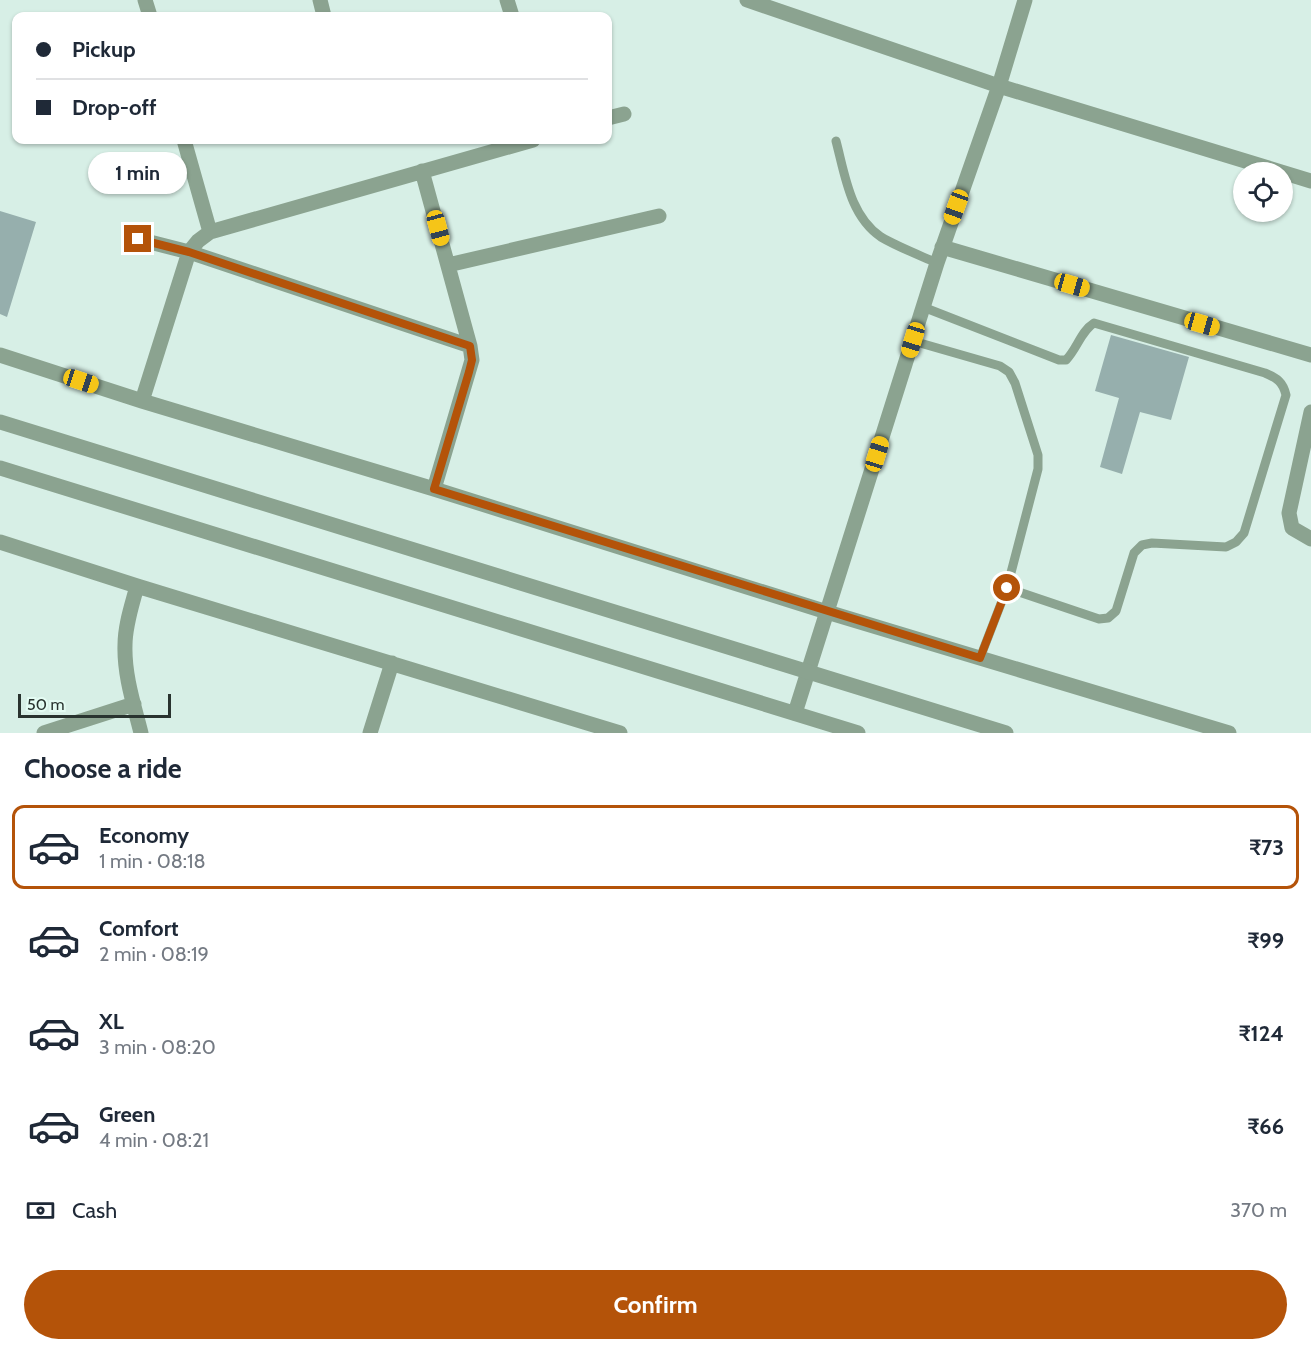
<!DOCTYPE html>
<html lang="en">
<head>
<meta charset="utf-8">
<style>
	body { margin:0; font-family:Cabin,sans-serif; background:#f6f6f7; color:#1f2937; height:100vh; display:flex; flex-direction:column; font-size:22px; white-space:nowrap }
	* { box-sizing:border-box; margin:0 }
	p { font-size:20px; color:#747a83 }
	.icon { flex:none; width:33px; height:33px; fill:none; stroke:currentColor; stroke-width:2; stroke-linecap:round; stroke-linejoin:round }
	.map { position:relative; height:733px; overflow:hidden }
	.sheet { display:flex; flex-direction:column; background:#fff; flex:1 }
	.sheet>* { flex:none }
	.hud { position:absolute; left:12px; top:12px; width:600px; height:132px; border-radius:12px; box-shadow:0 2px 4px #0004; display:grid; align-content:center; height:132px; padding:0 24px; background:#fff }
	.tools { position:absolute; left:1233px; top:162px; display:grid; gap:12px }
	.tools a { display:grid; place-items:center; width:60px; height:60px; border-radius:50%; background:#fff; box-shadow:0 2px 4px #0004; font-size:30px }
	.scale { position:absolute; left:18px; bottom:15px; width:153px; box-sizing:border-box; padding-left:6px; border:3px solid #29332f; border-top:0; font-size:16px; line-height:21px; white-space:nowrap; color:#29332f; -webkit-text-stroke:4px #e4fcf3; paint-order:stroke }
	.end { position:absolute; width:27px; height:27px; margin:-14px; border:8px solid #b45309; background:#fff; box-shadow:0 0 0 3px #fff }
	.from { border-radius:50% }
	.bubble { position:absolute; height:42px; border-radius:21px; background:#fff; box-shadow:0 2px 4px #0004; font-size:20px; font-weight:800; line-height:42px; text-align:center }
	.car { position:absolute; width:18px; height:36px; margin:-18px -9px; border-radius:8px; box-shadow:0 0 4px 2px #0007; background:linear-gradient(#f5c518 24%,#345 0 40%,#f5c518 0 76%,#345 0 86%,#f5c518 0) }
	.hud b { display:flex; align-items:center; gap:21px; height:57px; font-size:22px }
	.hud b+b { border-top:2px solid #e0e1e3 }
	.hud i { width:15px; height:15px; background:#1f2937 }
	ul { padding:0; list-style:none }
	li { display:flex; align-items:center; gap:18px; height:84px; margin:0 12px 9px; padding:0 12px; border:3px solid transparent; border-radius:12px }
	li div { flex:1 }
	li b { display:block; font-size:22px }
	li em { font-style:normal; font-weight:800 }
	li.current { border-color:#b45309 }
	li>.icon { width:54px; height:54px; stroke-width:1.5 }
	h2 { padding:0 24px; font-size:27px; line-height:72px }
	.pay { display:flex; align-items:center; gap:15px; height:66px; padding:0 24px; font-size:22px }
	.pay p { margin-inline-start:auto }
	.button { display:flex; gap:12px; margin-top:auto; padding:12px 24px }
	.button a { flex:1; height:69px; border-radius:36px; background:#b45309; color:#fff; font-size:24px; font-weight:800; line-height:69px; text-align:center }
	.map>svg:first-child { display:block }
</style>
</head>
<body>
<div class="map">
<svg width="1311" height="733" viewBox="0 0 1311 733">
	<rect width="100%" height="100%" fill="#d7efe6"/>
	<path fill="#96afad" d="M0,211l36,11 -29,95 -7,-3z
		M1111,335l78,22 -18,63 -31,-8 -18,62 -22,-7 19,-69 -24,-7z"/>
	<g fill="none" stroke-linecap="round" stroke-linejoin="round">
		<path stroke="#8ba390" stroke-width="9" d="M836,141c9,34 14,75 45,96 17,10 38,18 56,26
			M923,307l136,53h7c11,-11 15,-29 28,-37l171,50c12,5 18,9 21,22l-42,138 -8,9 -10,5 -74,-4 -10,2 -8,8 -18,58 -8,7 -9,1 -92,-31
			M913,341l87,25 9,6 6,11 23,72v14l-31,119 -27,70"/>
		<path stroke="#8ba390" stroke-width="15" d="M145,0l5,16
			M320,0l4,16
			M507,0l5,16
			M747,0l252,86 312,95
			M608,118l16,-4
			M184,140l26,92
			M422,171l48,175 2,14 -38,129
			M138,239l51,13 281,94
			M942,247l369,108
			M448,265l211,-49
			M0,355l142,46 292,88 393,123 402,121
			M142,401l47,-149 9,-11 12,-9 323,-92
			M1311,412l-22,101 3,15 19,11
			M0,542l137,44 483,147
			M137,586c-5,19 -12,39 -12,59 -1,30 9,60 16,88
			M795,713l142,-450 62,-177 26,-86
			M44,733l90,-29
			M370,733l22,-70"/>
		<path stroke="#8ba390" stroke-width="15" d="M0,422l1006,311
			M0,468l858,265"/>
	</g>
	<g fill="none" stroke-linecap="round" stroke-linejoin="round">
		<path stroke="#b45309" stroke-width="8" d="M138,239l51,13 281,94 2,14 -3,12 -35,117 546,169 27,-70"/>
	</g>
</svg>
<div class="tools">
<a><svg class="icon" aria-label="locate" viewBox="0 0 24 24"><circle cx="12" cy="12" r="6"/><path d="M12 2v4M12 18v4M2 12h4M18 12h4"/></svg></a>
</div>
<div class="scale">50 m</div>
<i class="end from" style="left:1007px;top:588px"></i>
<i class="end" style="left:138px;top:239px"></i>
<div class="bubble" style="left:88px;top:152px;width:99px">1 min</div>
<i class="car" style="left:956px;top:207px;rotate:200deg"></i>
<i class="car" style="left:438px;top:228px;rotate:165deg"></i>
<i class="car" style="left:1072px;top:285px;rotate:106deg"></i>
<i class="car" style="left:1202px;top:324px;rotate:106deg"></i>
<i class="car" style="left:913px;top:340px;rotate:197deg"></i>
<i class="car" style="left:81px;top:381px;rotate:108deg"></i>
<i class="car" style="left:877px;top:454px;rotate:17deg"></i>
<div class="hud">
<b><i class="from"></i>Pickup</b>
<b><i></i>Drop-off</b>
</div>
</div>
<section class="sheet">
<h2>Choose a ride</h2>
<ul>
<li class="current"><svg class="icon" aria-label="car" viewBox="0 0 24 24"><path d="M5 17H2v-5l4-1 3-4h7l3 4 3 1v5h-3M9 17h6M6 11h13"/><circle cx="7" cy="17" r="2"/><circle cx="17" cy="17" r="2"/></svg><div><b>Economy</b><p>1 min · 08:18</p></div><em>₹73</em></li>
<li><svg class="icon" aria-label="car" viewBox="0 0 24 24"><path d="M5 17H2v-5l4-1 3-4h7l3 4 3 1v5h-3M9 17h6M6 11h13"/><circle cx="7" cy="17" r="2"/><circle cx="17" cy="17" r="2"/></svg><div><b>Comfort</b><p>2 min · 08:19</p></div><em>₹99</em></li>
<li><svg class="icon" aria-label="car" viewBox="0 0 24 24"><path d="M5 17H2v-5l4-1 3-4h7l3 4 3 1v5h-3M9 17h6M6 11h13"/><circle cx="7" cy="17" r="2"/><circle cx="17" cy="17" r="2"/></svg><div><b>XL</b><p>3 min · 08:20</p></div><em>₹124</em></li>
<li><svg class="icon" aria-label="car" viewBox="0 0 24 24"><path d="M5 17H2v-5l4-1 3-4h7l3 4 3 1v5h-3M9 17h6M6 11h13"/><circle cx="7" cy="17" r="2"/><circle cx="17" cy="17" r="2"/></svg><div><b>Green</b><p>4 min · 08:21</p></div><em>₹66</em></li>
</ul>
<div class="pay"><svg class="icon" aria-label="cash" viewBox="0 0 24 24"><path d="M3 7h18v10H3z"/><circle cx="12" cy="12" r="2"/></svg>Cash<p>370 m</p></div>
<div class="button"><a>Confirm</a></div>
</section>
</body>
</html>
